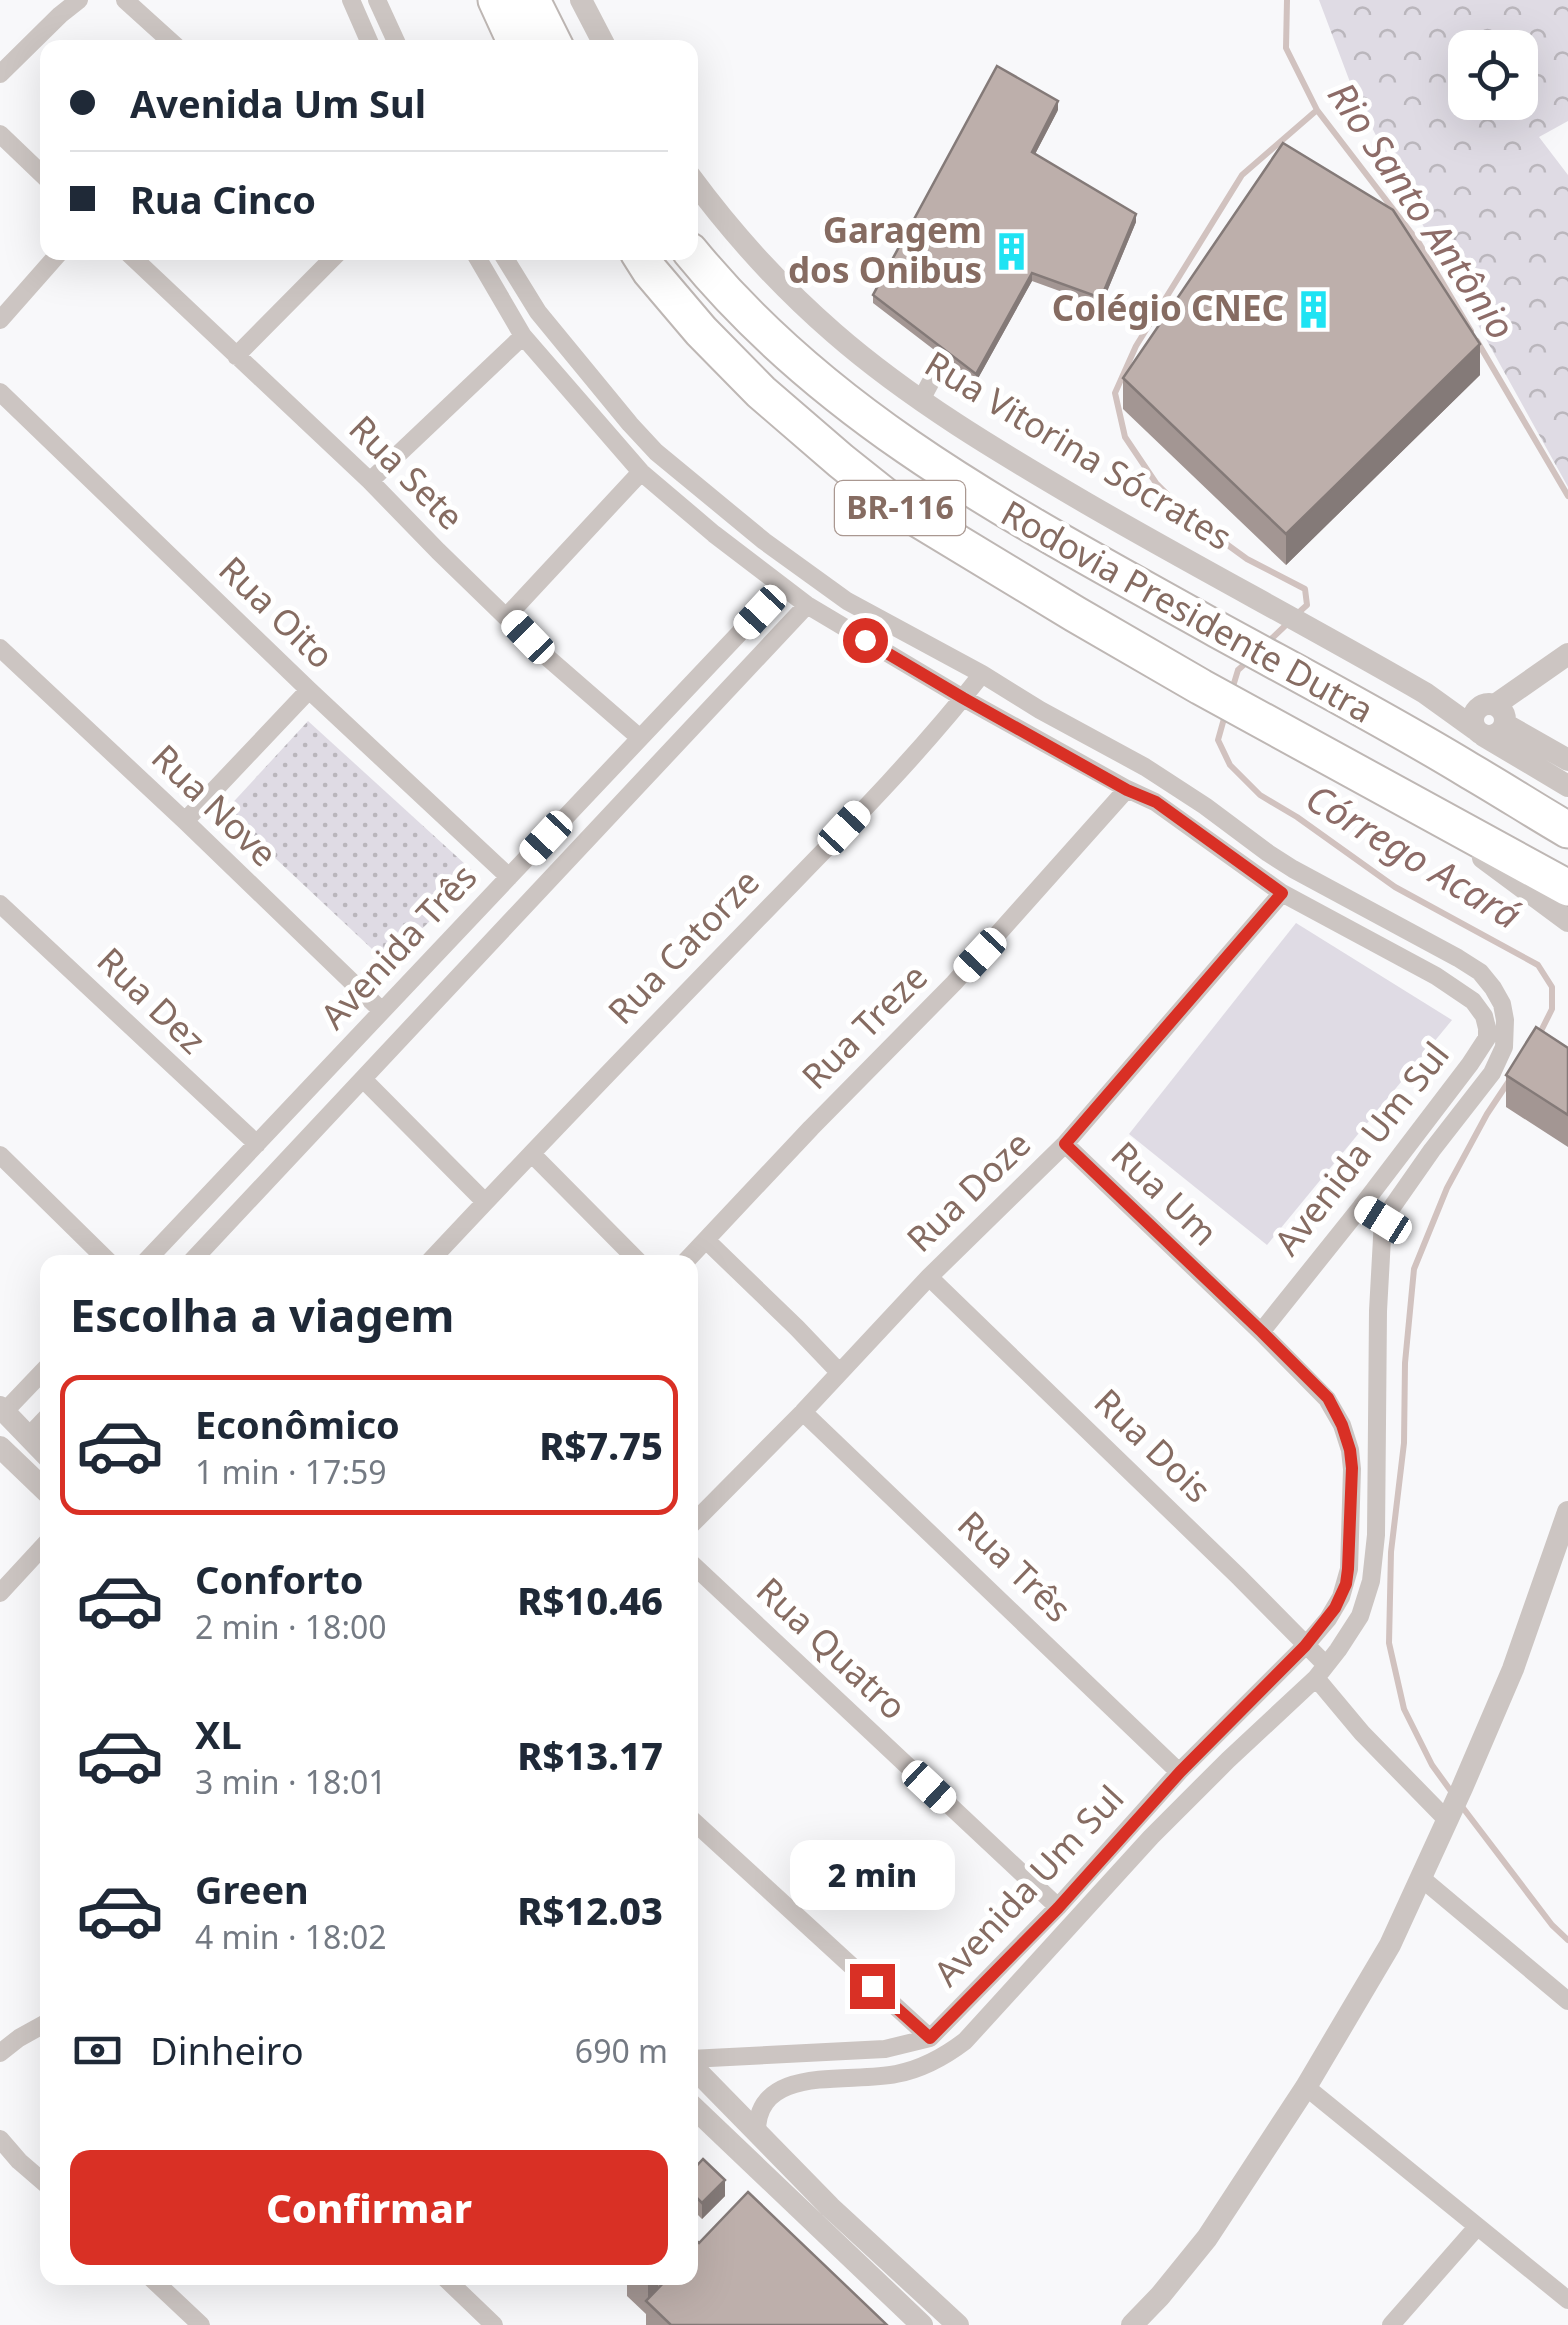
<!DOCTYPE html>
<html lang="pt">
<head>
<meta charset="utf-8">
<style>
	body { margin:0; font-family:"Noto Sans",sans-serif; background:#f2f2f3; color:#1f2937; height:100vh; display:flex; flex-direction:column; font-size:38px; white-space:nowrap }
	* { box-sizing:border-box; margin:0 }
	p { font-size:32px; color:#747a83 }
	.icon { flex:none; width:55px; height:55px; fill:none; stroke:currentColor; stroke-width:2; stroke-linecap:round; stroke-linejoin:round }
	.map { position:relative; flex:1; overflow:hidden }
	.side { position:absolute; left:40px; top:1255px; width:658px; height:1030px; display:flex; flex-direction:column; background:#fff; border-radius:20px; box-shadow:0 10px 40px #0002 }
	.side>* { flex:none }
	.banner { position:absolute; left:40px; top:40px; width:658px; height:220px; border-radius:20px; box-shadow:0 10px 40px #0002; display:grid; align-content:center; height:220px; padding:0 30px; background:#fff }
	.fabs { position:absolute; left:1448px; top:30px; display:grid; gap:20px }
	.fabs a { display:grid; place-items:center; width:90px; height:90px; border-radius:20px; background:#fff; box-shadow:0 10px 40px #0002; font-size:50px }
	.end { position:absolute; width:45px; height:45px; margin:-22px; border:12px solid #d93025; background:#fff; box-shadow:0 0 0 5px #fff }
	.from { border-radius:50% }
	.bubble { position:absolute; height:70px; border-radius:20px; background:#fff; box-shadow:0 10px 40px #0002; font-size:32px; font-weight:800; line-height:70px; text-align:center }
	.car { position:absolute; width:30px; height:60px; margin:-30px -15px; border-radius:12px; box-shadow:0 0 8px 2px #0007; background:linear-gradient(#fff 24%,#345 0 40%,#fff 0 76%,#345 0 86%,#fff 0) }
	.banner b { display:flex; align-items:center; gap:35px; height:95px; font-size:38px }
	.banner b+b { border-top:2px solid #e0e1e3 }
	.banner i { width:25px; height:25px; background:#1f2937 }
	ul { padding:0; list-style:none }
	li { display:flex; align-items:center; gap:30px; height:140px; margin:0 20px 15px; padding:0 10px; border:5px solid transparent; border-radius:20px }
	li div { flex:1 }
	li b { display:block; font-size:38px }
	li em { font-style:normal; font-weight:800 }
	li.selected { border-color:#d93025 }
	li>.icon { width:90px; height:90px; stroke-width:1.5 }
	h2 { padding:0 30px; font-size:45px; line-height:120px }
	.pay { display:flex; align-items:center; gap:25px; height:110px; padding:0 30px; font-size:38px }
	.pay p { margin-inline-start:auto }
	.button { display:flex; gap:20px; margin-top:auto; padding:20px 30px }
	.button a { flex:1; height:115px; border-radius:20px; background:#d93025; color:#fff; font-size:40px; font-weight:800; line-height:115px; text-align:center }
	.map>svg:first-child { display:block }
</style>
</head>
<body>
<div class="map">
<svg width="1568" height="2325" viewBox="0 0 1568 2325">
	<defs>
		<pattern id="forest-crowns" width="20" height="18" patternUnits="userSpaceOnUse" patternTransform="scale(2.5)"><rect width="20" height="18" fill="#dfdbe4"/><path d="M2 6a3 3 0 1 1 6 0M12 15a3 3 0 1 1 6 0" fill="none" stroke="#bab6bc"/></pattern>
		<pattern id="park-dots" width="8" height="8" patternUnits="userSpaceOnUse" patternTransform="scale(2.5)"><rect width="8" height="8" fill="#dfdbe4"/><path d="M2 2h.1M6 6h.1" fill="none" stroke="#bab6bc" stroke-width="1.8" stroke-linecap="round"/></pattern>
	</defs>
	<rect width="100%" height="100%" fill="#f8f8fa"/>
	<path fill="#dfdbe4" d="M1296,923l156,97 -185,225 -138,-111z"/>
	<path fill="url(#forest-crowns)" fill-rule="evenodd" d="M1319,0h249v121l-29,16 29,38v312l-163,-294 -52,-103zM1465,48h55v54h-55z"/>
	<path fill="url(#park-dots)" d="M308,721l169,154 -90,88 -162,-152z"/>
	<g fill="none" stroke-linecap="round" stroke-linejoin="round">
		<path stroke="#d1c2bf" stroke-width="6" d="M1287,0l-1,48 31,62 102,133 52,88
			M1477,341l91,155
			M1297,614l10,-9 -2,-16 -58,-30 -55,-40 -36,-36 -31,-46 -10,-44 21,-47 106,-171 75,-65
			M1268,642l20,-19
			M1231,693l7,-23 10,-9
			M1225,715l-7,25 12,25 30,30 37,22 98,70 143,78 14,22v22l-14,28
			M1453,1794l-21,-29 -28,-56 -15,-66 2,-91 13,-109 1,-80 9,-94 33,-81 40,-74 22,-33
			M1460,1804l92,121 16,15"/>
		<defs>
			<path id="motorway" d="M496,0l22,48
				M532,0l24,48
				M690,251c142,174 336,271 528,379 84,46 170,91 252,141 33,19 65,40 98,59
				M638,252l12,19 51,60 60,61 80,69 59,47 175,106 126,73 367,201"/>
		</defs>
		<use href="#motorway" stroke="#beb7b4" stroke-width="39"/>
		<path stroke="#ccc5c2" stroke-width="18" d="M125,0l53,48
			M351,0l21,48
			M377,0l22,48
			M0,74l60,-59 19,-15
			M0,134l48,46
			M127,252l243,229 68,70 110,107 92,80
			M474,252l49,84 118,136 73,62 93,71 156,93 164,91 28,13 127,91 154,83 37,25 11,15 3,12v10l-17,26 -109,143 -100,125 66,67 15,26 8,25 2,19 -3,100 -8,28 -13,22 -23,27 -126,126 -121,135 -128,131 -45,11 -195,10
			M501,252l37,60 92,112 26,28 108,89 83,60 135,73 58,36 105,57 60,39 63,47 25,16 165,89 22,14 13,16 9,16 3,16 -1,27 -12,26 -60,77 -49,70 -5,91 -2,224 -5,46 -11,35 -22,34 -22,28 -88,82 -77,77 -186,204c-21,16 -42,28 -69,33 -46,10 -140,-11 -139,59
			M0,320l60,-68
			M236,356l103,-104
			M0,392l309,298 200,187
			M921,400l23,-43
			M370,481l153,-145
			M507,616l134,-144
			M0,648l185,173 197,190
			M185,821l124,-131
			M0,904l257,240
			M363,1079l122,123
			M1065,1144l196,188
			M532,1154l107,108
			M0,1155l109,107
			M706,1240l91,88 42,44
			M145,1262l637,-674
			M191,1262l616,-657
			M429,1262c104,-111 210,-221 316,-330 81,-84 165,-166 237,-258
			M685,1262l126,-134 143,-145 173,-194
			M929,1277l309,299 88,89
			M5,1411l43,-45
			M803,1412l376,360
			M29,1436l19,-20
			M690,1526l113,-114 126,-135 136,-133 217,-251
			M690,1562l368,345
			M0,1593l48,-52
			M1316,1678l46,55 85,87
			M690,1818l240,220
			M1420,1877l148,124
			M0,2053l19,-15 29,-16
			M1306,2087l262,213
			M0,2139l19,22 29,25
			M151,2278l50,47
			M445,2278l49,47
			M1391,2325l86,-98"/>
		<path stroke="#ccc5c2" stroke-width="22" d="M581,0l25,48
			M690,176c42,57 91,111 144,157 77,67 165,119 252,170 112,65 227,125 339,190l50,36
			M1473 720a16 16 0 1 1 32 0a16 16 0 1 1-32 0Z
			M1495,705l73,-51
			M1505,724l63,36
			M1484,736l84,50
			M1483,858l85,63
			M0,1407l48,50
			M0,1447l48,46
			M690,2064l140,143 128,118
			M690,2104l232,221
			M1132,2325l28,-29 47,-58 99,-151 84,-142 72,-157 51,-119 55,-157"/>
		<use href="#motorway" stroke="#fff" stroke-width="35"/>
	</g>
	<path fill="#a39693" d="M1058,110l-23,44 101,68 -35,84 -69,-25 -56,101 -103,-79v-8z
		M1480,375l-194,190 -163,-156v-31z
		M1568,1048v99l-62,-40v-32z
		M690,2173l35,23 -23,23 -12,-12z
		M699,2243l188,82h-241v-11l-19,-18v-18h63z"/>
	<path fill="#847a78" d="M1058,101v9l-26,50v-8z
		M1136,214v8l-35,84v-8z
		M1032,273v8l-56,101v-8z
		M1480,344v31l-194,190v-31z
		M725,2180v16l-23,23v-16z
		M648,2278h10v27l-10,-2z"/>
	<path fill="#bdafab" stroke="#847a78" stroke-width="2.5" d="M997,66l61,35 -26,51 104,62 -35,84 -69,-25 -56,101 -103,-79z
		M1283,143l110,67 87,134 -194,190 -163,-156z
		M1536,1027l32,21v67l-62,-40z
		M703,2159l22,21 -23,23 -12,-12v-18z
		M748,2192l139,133h-216l-25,-24 22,-23h22v-43l9,8z"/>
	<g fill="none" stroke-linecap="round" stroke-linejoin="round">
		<path stroke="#d93025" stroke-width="12" d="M865,640l98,58 164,92 29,12 126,91 -217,251 197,188 66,66 14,27 8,25 2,18 -4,101 -2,15 -11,24 -30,38 -125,126 -122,136 -128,130 -58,-52"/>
	</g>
	<defs>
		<symbol id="building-bare" viewBox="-9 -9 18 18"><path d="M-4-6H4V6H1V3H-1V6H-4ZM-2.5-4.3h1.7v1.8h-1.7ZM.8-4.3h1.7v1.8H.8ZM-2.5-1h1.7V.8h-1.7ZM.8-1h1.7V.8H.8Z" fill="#1fe3f3" stroke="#fff" stroke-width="2.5" paint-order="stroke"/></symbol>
	</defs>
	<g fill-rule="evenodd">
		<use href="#building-bare" x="984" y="224" width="55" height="55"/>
		<use href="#building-bare" x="1286" y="282" width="55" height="55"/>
	</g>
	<g text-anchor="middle" stroke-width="10" stroke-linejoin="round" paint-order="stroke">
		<rect fill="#fff" stroke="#aa9891" stroke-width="2.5" x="835" y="481" width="130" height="54" rx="8"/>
		<g font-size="32" font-weight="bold" fill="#866c62">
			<text x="900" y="519">BR-116</text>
		</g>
		<g font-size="35" font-weight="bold" fill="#866c62" stroke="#fff" text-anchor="end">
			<text x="982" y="243">Garagem<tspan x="982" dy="40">dos Onibus</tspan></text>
			<text x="1284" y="321">Colégio CNEC</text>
		</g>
		<g font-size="35" fill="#866c62" stroke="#fff">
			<text transform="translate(1078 451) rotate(31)" y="12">Rua Vitorina Sócrates</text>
			<text transform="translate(406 473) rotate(45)" y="12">Rua Sete</text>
			<text transform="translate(1187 612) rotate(29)" y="12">Rodovia Presidente Dutra</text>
			<text transform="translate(276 613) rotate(44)" y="12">Rua Oito</text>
			<text transform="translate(214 806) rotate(44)" y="12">Rua Nove</text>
			<text transform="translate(399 947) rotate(-47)" y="12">Avenida Três</text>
			<text transform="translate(684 947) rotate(-46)" y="12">Rua Catorze</text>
			<text transform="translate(151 1001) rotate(44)" y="12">Rua Dez</text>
			<text transform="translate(865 1027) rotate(-45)" y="12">Rua Treze</text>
			<text transform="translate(1362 1149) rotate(-52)" y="12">Avenida Um Sul</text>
			<text transform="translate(969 1192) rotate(-44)" y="12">Rua Doze</text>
			<text transform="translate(1164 1194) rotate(44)" y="12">Rua Um</text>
			<text transform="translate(1152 1446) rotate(44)" y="12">Rua Dois</text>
			<text transform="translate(1014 1567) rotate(44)" y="12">Rua Três</text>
			<text transform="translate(831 1649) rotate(43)" y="12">Rua Quatro</text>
			<text transform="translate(1029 1886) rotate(-47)" y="12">Avenida Um Sul</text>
		</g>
		<g font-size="38" font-style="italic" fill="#8d6c68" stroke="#fff">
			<text transform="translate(1421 211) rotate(56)" y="13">Rio Santo Antônio</text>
			<text transform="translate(1413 857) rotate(31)" y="13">Córrego Acará</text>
		</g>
	</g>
</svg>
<div class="fabs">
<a><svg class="icon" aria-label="locate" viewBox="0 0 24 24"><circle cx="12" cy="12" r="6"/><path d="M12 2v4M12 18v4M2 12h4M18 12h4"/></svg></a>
</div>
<i class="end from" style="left:865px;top:640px"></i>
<i class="end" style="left:872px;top:1986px"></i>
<div class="bubble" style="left:790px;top:1840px;width:165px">2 min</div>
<i class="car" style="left:760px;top:612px;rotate:223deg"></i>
<i class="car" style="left:528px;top:637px;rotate:316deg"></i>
<i class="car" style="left:844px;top:828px;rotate:43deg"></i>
<i class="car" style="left:546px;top:838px;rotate:223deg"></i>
<i class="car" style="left:980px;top:955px;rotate:223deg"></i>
<i class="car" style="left:1383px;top:1220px;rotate:302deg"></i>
<i class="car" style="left:929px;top:1787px;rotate:133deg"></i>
<div class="banner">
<b><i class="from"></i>Avenida Um Sul</b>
<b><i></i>Rua Cinco</b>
</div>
<section class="side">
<h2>Escolha a viagem</h2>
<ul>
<li class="selected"><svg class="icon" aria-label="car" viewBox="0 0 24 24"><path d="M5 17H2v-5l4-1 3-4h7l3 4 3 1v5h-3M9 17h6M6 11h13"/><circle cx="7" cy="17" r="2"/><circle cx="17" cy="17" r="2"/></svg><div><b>Econômico</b><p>1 min · 17:59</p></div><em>R$7.75</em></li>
<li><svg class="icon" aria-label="car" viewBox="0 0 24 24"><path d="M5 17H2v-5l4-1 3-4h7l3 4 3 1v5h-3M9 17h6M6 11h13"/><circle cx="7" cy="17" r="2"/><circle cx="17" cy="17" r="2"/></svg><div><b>Conforto</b><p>2 min · 18:00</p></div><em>R$10.46</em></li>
<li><svg class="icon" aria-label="car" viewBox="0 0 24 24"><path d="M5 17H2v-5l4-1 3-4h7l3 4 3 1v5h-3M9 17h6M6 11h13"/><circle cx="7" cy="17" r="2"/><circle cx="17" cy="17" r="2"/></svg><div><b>XL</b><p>3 min · 18:01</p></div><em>R$13.17</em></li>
<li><svg class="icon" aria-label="car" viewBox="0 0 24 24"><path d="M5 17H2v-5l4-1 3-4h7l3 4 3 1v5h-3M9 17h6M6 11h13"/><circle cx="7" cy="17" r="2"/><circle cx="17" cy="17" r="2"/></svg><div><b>Green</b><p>4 min · 18:02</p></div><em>R$12.03</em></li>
</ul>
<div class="pay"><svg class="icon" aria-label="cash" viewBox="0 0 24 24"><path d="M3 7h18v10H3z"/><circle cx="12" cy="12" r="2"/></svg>Dinheiro<p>690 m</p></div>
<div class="button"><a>Confirmar</a></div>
</section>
</div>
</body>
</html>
